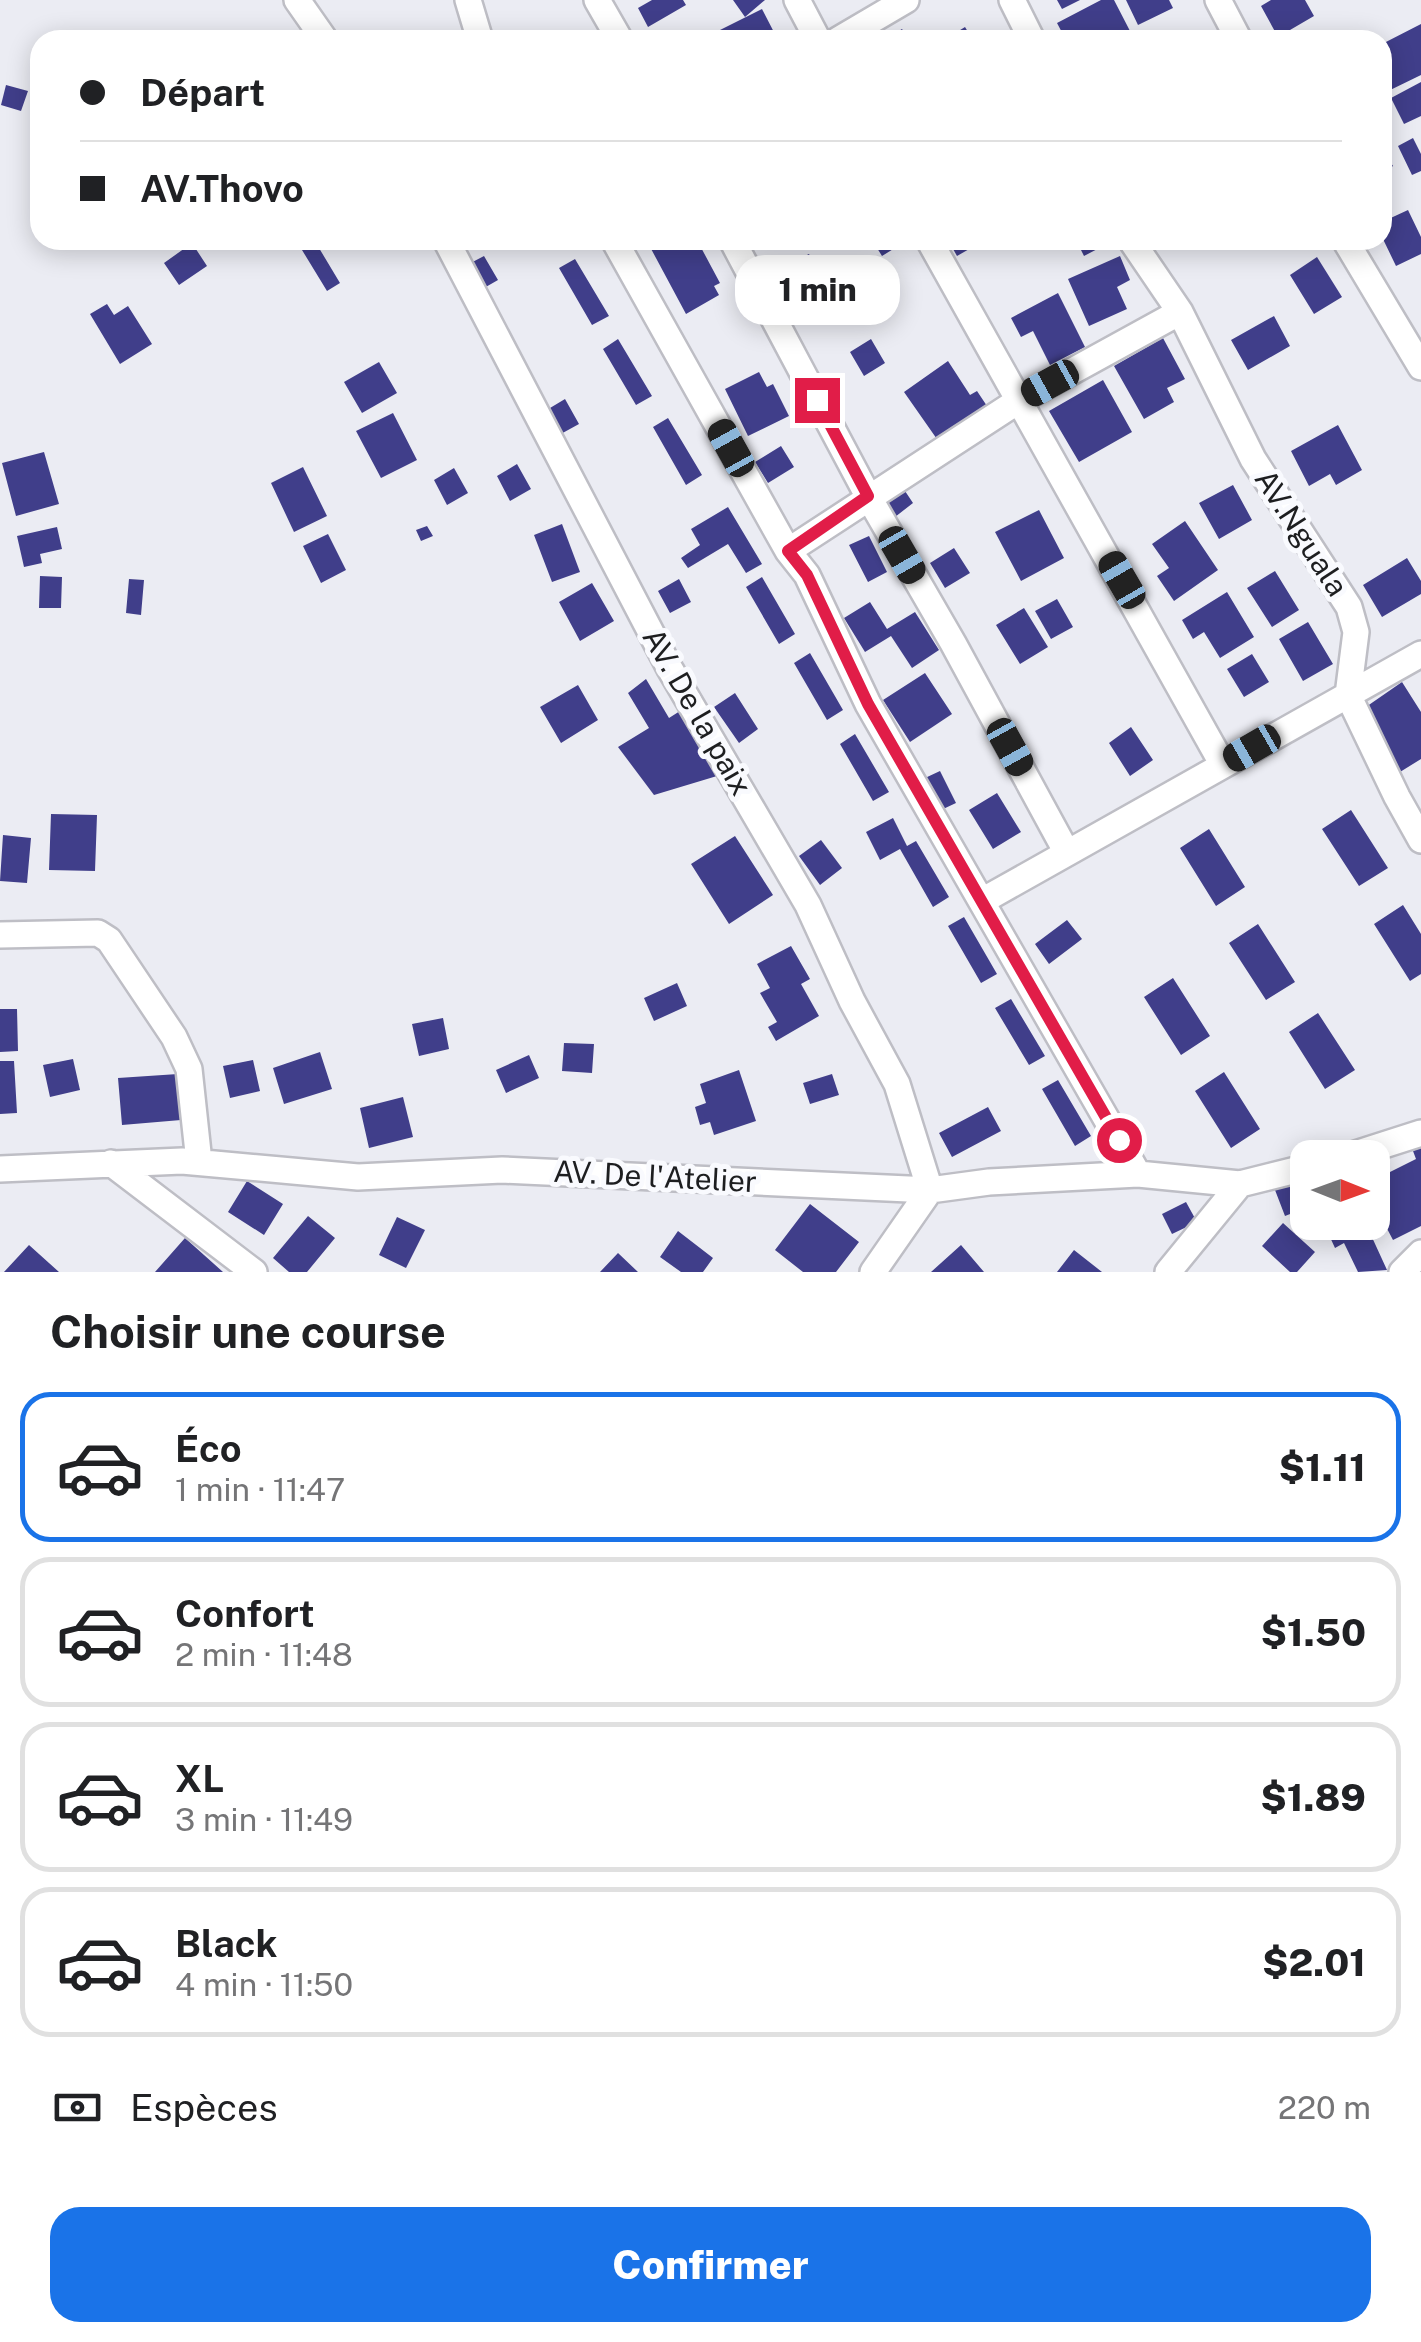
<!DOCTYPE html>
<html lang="fr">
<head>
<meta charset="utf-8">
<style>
	body { margin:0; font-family:"Public Sans",sans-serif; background:#f2f2f2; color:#202124; height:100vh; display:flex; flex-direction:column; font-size:38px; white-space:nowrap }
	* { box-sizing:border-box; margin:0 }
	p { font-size:32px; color:#757577 }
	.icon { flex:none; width:55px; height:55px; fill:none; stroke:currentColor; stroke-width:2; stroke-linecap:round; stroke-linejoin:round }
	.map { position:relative; height:1272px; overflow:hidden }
	.sheet { display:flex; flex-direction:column; background:#fff; flex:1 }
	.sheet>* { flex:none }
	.guide { position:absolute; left:30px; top:30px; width:1362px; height:220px; border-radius:30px; box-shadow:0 5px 25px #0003; display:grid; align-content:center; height:220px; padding:0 50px; background:#fff }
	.needle { width:65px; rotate:91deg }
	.fabs { position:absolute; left:1290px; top:1140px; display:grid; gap:20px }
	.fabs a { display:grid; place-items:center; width:100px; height:100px; border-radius:20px; background:#fff; box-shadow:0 5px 25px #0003; font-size:50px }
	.end { position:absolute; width:45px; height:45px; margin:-22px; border:12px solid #e11d48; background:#fff; box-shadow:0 0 0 5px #fff }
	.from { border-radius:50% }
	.bubble { position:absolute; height:70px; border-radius:30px; background:#fff; box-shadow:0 5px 25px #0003; font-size:32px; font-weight:800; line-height:70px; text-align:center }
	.car { position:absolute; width:30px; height:60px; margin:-30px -15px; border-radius:12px; box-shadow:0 0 8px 2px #0007; background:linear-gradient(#222 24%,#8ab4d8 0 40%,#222 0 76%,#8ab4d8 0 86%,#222 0) }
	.guide b { display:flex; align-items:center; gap:35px; height:95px; font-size:38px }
	.guide b+b { border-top:2px solid #e0e0e0 }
	.guide i { width:25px; height:25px; background:#202124 }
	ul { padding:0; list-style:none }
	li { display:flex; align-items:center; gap:30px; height:150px; margin:0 20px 15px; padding:0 30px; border:5px solid #e0e0e0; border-radius:30px }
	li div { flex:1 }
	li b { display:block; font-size:38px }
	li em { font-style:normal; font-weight:800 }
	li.on { border-color:#1a73e8 }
	li>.icon { width:90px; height:90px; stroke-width:1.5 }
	h2 { padding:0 50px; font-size:45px; line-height:120px }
	.pay { display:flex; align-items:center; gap:25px; height:110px; padding:0 50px; font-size:38px }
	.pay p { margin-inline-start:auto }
	.cta { display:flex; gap:20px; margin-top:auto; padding:20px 50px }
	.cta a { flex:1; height:115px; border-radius:30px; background:#1a73e8; color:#fff; font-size:40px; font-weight:800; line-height:115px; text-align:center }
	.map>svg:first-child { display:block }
</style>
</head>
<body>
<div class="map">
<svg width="1421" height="1272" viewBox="0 0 1421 1272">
	<rect width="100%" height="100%" fill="#ebecf3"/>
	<path fill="#403e8a" d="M652,0h31l3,5 -38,22 -10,-19z
		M733,0h32l-20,17z
		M1057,0h23l-18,9z
		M1101,0h13l16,31 -17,9h-47l-9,-17z
		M1126,0h43l4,8 -35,17z
		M1271,0h34l9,16 -36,21 -17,-31z
		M762,9l16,31h-58l-4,-8z
		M1421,24v51l-39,19v-50z
		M965,27l8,13h-29z
		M902,29l7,11h-25z
		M1421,82v34l-17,8 -13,-26z
		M6,85l22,6 -7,20 -20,-6z
		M1413,138l8,16v17l-9,4 -14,-29z
		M1382,150l11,16 -11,7z
		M1408,210l13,27v17l-25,12 -14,-29v-15z
		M395,240h17l2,3 -14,7z
		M657,240h40l23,43 -6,3 5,9 -33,19 -37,-69z
		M872,240h29l2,3 -21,13z
		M948,240h37l-28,16z
		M1076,240h27l2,5 -21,11z
		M192,243l15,23 -28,19 -15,-22z
		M316,243l24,40 -13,8 -25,-41z
		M809,254l13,27 7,-4 7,16 -6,3 5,10 -38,19 -25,-53z
		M484,256l14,24 -21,12 -14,-25z
		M1120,256l10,24 -13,7 10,22 -38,17 -21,-47z
		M1317,257l25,40 -28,17 -24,-39z
		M575,259l34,57 -17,9 -33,-57z
		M1058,293l27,54 -35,18 -17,-34 -12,6 -10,-19z
		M107,304l7,11 14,-9 24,38 -32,20 -30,-50z
		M1274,316l16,30 -42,24 -17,-30z
		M1163,338l22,41 -18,9 7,14 -30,17 -30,-53z
		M618,339l34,57 -16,9 -33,-56z
		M871,339l14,24 -21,13 -14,-24z
		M948,361l22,34 7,-4 10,15 -48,36 -35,-50z
		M379,362l18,31 -35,20 -18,-31z
		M759,372l8,15 6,-3 16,32 -41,20 -23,-47z
		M1103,380l29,52 -53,30 -30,-51z
		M565,399l14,25 -20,11 -14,-24z
		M393,413l24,47 -36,18 -25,-47z
		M668,418l34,57 -16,10 -33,-58z
		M1338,425l24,45 -26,15 -6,-11 -21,12 -18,-35z
		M781,446l13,21 -26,16 -13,-21z
		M44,452l15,52 -43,12 -14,-53z
		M517,464l14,25 -21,12 -13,-25z
		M303,467l24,49 -33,16 -23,-49z
		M454,468l14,25 -21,12 -13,-25z
		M1233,485l19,35 -33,19 -20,-36z
		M905,491l8,12 -18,14 -10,-13z
		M728,507l34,57 -16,9 -18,-29 -40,24 -7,-10 19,-13 -9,-16z
		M1039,510l25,48 -43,23 -26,-49z
		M1185,521l33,49 -44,31 -17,-25 12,-8 -17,-24z
		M562,524l18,48 -28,10 -18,-47z
		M427,526l6,10 -12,5 -5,-11z
		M57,527l5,22 -22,5 2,9 -18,4 -7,-31z
		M328,534l18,36 -25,13 -18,-37z
		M869,536l18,36 -19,10 -19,-37z
		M954,548l16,25 -25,15 -15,-25z
		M1407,558l14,23v13l-39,23 -19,-32z
		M1275,571l24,39 -27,17 -25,-39z
		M40,576l22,1 -1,31h-22z
		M762,577l33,57 -16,10 -33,-57z
		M129,579l15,1 -3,35 -15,-2z
		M679,579l12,23 -21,11 -12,-22z
		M592,583l22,38 -34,20 -21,-39z
		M1227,592l27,45 -34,21 -16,-26 -11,7 -11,-19z
		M1057,599l16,28 -22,12 -16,-28z
		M870,602l17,27 28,-17 24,38 -27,18 -21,-32 -26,16 -21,-34z
		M1024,608l24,39 -28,17 -24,-39z
		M1308,622l25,42 -30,17 -24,-42z
		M810,653l33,57 -16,10 -33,-57z
		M1252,654l17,28 -25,15 -17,-28z
		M925,673l27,41 -42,28 -27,-42z
		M646,679l23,39 11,-7 37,65 -63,19 -36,-48 31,-19 -21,-35z
		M1402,682l19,30v47l-21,13 -37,-63z
		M578,685l20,35 -37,23 -21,-36z
		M735,693l23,36 -19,14 -25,-36z
		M1131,727l22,33 -23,16 -21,-33z
		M855,734l34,58 -16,9 -33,-57z
		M940,771l16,32 -15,7 -16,-32z
		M997,793l24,39 -28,17 -24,-39z
		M1351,810l37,58 -29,18 -37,-57z
		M51,814l46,1 -2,56 -46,-1z
		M893,818l14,28 9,-5 33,56 -16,10 -33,-58 -20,11 -14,-28z
		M1209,829l36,58 -29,19 -36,-58z
		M3,835l28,3 -4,45 -27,-2z
		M735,836l38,59 -44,29 -38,-60z
		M821,840l21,28 -22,17 -21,-29z
		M1403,905l18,29v40l-11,7 -36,-57z
		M964,917l33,57 -16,9 -33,-57z
		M1067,920l15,19 -33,25 -14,-20z
		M1258,924l37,58 -29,18 -37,-57z
		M791,946l19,33 -9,5 18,32 -43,25 -8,-14 9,-5 -17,-29 10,-5 -13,-24z
		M1173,978l37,58 -29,19 -37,-58z
		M677,983l10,23 -33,15 -10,-23z
		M1011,999l34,57 -16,9 -34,-57z
		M0,1009h17l1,42 -18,1z
		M1318,1013l37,57 -30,19 -36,-57z
		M443,1018l6,31 -30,7 -7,-32z
		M564,1043l30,1 -2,29 -30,-2z
		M320,1052l12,37 -48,15 -11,-36z
		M529,1055l10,23 -33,15 -10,-23z
		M73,1059l7,31 -30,7 -7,-32z
		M253,1060l7,31 -30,7 -7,-32z
		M0,1061h14l3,52 -17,1z
		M739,1070l17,51 -42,14 -4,-13 -10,3 -5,-18 11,-4 -6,-19z
		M1224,1072l36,57 -29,19 -36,-57z
		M178,1074l3,46 -59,5 -4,-47z
		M832,1074l7,21 -29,9 -7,-21z
		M1058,1080l33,56 -16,10 -33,-57z
		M403,1097l10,40 -44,11 -9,-40z
		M988,1107l13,24 -49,26 -13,-24z
		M1421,1147v79l-28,14 -21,-40v-19l44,-22 -3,-8z
		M1308,1176v31l-23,9 -10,-26z
		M247,1181l36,23 -19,31 -36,-23z
		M1186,1202l11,20 -25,12 -10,-20z
		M810,1204l49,38 -23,30h-33l-28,-22z
		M308,1216l27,22 -28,34h-18l-16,-14z
		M397,1217l28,13 -19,38 -27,-13z
		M1323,1222h42l22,48 -29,2 -14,-29 -9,5z
		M1283,1223l32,29 -18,20h-7l-28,-26z
		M678,1231l35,27 -10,14h-22l-21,-15z
		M185,1238l38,34h-68z
		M29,1245l30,27h-55z
		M961,1245l23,27h-53z
		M1074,1250l28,22h-45z
		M618,1253l20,19h-38z"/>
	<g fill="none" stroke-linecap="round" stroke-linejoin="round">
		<defs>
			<path id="minor" d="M297,0l28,40
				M468,0l12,40
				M597,0l23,40
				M797,0l21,40
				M1012,0l20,40
				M1218,0l21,40
				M838,40l68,-40
				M446,240l224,429 138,236 44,96 45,83 33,106 -57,82
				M614,240l174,311 19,24 61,129 270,470
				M732,240l136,256 85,147 113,208
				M929,240l294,525
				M1131,240l49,72 73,147 96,148 7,25 -8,63 49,102 24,43
				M1345,240l76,127
				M788,551l230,-150 162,-89
				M982,901l439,-247
				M0,935l98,-2 11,7 65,97 15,32 10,93
				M1343,1158l78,-25
				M111,1163l143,109
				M0,1169l182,-8 176,16 144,-7 428,20 59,-8 149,-8 102,10 68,-17
				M1168,1272l72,-88
				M1402,1272l19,-19"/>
		</defs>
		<use href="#minor" stroke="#bebec5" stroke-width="30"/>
		<use href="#minor" stroke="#fff" stroke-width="25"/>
	</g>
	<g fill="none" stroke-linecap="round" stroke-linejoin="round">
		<path stroke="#e11d48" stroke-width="12" d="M817,400l51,96 -80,55 19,24 61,129 251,436"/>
	</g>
	<g text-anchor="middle" stroke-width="10" stroke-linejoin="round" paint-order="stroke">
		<g font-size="30" fill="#1d1e20" stroke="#f9fafe">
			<text transform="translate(1301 533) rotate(57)" y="10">AV.Nguala</text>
			<text transform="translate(697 712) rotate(60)" y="10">AV. De la paix</text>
			<text transform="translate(655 1177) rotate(3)" y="10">AV. De l'Atelier</text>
		</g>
	</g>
</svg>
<div class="fabs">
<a><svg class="needle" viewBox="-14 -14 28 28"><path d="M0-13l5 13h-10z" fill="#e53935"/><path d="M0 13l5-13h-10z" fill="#757577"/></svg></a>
</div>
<i class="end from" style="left:1119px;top:1140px"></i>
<i class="end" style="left:817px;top:400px"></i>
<div class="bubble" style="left:735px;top:255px;width:165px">1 min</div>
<i class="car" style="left:1050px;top:383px;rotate:241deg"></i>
<i class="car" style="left:731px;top:448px;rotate:331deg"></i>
<i class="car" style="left:902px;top:555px;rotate:150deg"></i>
<i class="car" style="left:1122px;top:580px;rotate:330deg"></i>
<i class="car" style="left:1010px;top:747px;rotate:151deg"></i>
<i class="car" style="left:1252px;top:748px;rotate:240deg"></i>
<div class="guide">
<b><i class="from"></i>Départ</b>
<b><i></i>AV.Thovo</b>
</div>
</div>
<section class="sheet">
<h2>Choisir une course</h2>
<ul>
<li class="on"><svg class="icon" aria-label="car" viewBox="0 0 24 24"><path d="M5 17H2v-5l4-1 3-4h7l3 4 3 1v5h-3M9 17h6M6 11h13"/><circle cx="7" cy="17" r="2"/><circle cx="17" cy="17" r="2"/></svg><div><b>Éco</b><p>1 min · 11:47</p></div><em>$1.11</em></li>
<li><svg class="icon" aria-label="car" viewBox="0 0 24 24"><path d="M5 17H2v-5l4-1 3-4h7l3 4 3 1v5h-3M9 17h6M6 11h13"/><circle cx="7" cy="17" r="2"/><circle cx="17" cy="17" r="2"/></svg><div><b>Confort</b><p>2 min · 11:48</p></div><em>$1.50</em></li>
<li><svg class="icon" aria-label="car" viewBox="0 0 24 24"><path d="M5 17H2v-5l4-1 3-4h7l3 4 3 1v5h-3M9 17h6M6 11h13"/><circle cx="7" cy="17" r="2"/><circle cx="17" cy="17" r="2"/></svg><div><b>XL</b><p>3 min · 11:49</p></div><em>$1.89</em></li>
<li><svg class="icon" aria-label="car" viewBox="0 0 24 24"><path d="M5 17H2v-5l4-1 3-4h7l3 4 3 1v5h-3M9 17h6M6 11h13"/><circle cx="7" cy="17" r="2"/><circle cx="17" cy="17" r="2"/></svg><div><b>Black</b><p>4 min · 11:50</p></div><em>$2.01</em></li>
</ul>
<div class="pay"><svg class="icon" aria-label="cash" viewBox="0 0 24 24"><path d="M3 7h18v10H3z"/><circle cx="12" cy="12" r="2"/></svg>Espèces<p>220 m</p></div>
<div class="cta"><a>Confirmer</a></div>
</section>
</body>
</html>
